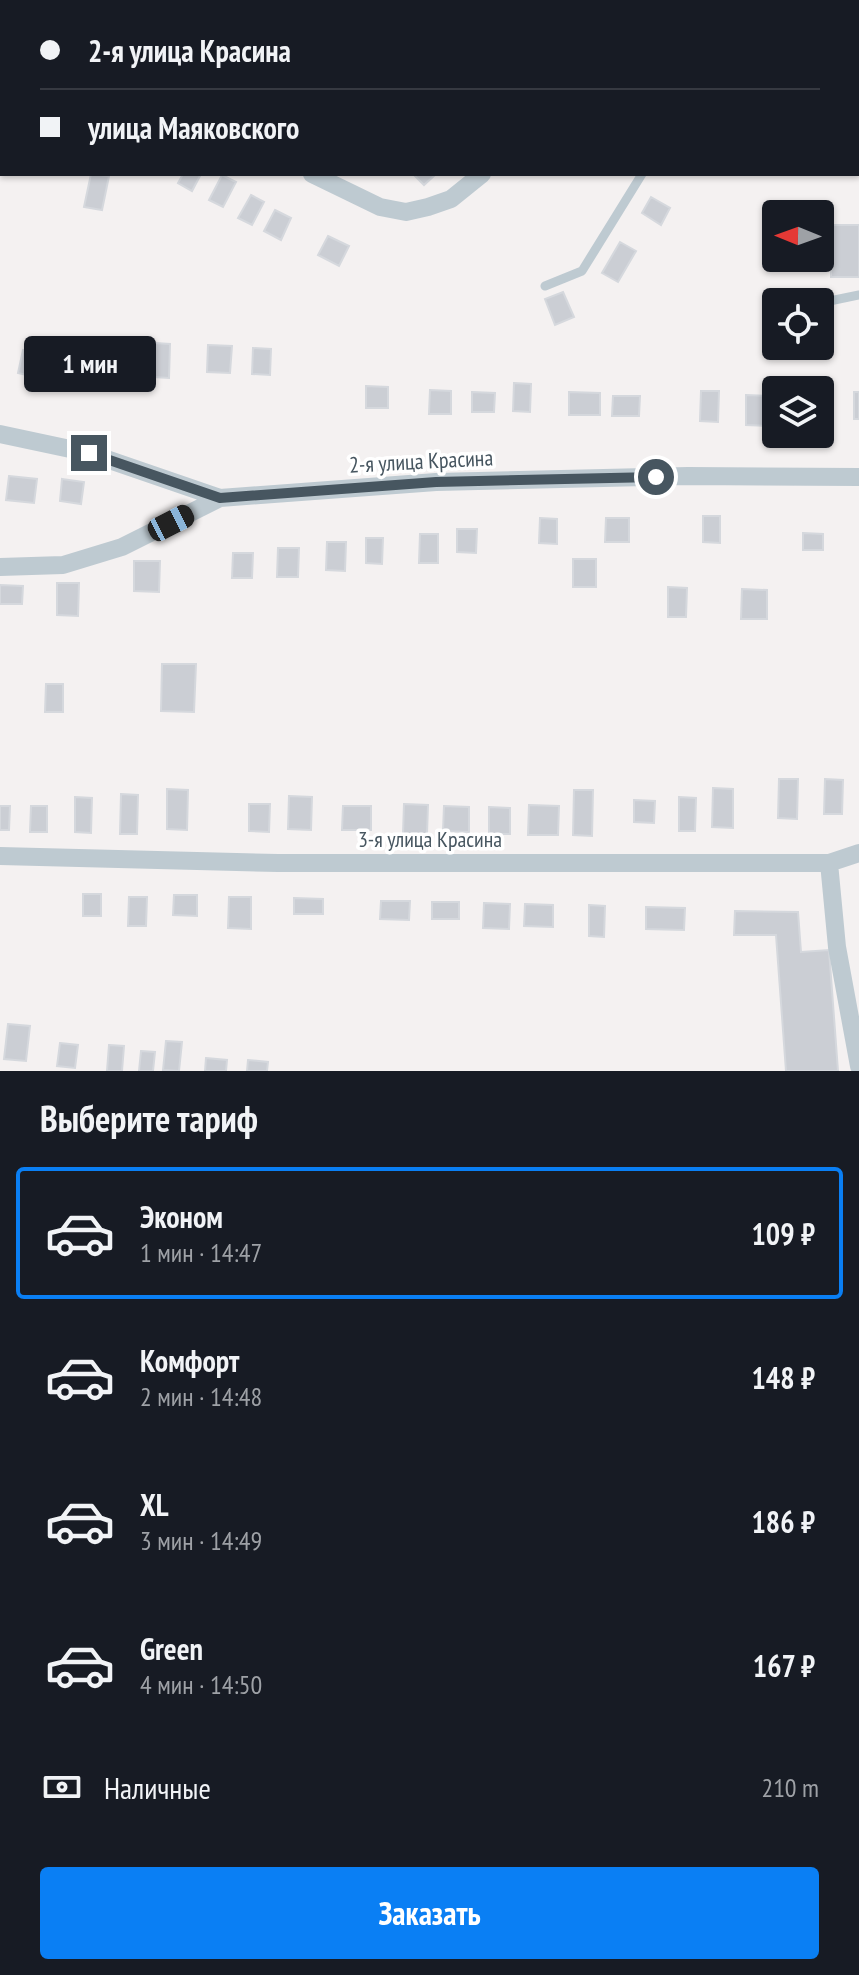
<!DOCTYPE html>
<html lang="ru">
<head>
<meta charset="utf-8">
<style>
	body { margin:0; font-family:"PT Sans Narrow",sans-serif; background:#242831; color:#f1f3f6; height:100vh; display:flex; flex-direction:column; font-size:30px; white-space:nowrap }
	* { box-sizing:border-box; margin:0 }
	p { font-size:26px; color:#9ea1a6 }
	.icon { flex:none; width:44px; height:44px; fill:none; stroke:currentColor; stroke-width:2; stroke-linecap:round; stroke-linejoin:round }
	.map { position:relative; height:1071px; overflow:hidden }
	.sheet { display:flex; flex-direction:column; background:#171b24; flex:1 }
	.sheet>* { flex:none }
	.banner { position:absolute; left:0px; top:0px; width:860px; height:176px; box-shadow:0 2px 6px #0004; display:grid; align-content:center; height:176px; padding:0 40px; background:#171b24 }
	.needle { width:52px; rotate:271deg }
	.controls { position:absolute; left:762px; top:200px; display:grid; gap:16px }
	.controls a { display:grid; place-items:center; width:72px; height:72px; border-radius:8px; background:#171b24; box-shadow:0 2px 6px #0004; font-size:40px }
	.end { position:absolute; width:36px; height:36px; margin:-18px; border:10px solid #475660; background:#fff; box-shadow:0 0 0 4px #fff }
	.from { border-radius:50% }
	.bubble { position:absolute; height:56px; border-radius:8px; background:#171b24; box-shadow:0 2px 6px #0004; font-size:26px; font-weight:800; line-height:56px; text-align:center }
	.car { position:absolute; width:24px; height:48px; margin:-24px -12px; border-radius:10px; box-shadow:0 0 6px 2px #0007; background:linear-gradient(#222 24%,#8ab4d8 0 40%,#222 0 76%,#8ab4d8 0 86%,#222 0) }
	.banner b { display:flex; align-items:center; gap:28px; height:76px; font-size:30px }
	.banner b+b { border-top:2px solid #363941 }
	.banner i { width:20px; height:20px; background:#f1f3f6 }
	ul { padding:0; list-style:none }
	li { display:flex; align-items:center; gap:24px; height:132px; margin:0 16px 12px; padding:0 24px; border:4px solid transparent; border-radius:8px }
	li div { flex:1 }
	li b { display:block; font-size:30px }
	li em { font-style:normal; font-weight:800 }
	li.on { border-color:#0a7ff4 }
	li>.icon { width:72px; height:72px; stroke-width:1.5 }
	h2 { padding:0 40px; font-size:36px; line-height:96px }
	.pay { display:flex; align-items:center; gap:20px; height:88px; padding:0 40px; font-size:30px }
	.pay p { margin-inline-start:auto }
	.button { display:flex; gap:16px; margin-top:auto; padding:16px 40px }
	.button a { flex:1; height:92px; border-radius:8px; background:#0a7ff4; color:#fff; font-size:32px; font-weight:800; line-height:92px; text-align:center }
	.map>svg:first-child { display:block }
</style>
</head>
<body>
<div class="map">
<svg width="859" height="1071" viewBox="0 0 859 1071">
	<rect width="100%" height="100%" fill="#f4f1f1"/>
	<path fill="#cbced4" stroke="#d5d8dd" stroke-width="2" d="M91,174l18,2 -7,34 -18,-3z
		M183,174h18l-9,17 -14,-8z
		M413,174h23l-12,11z
		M222,175l14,7 -13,25 -14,-7z
		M251,195l13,7 -12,23 -14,-7z
		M651,197l19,11 -9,17 -19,-12z
		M275,210l16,8 -10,22 -17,-9z
		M831,225h28v52h-28z
		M328,236l21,10 -10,20 -21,-11z
		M620,242l16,9 -18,31 -16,-9z
		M563,292l11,25 -19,8 -10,-26z
		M155,343l15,1 -1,34 -16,-1z
		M101,345l18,1 -2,28 -18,-1z
		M208,345l24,1 -2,27 -23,-1z
		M253,348l18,1 -1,26 -18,-1z
		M23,350l21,5 -5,23 -21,-5z
		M60,355l26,1 -1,21 -26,-1z
		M514,383l17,1 -1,28 -17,-1z
		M366,386l22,1v21h-22z
		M430,390l21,1v23h-22z
		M701,391h18l-1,31 -18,-1z
		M472,392l23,1 -1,19h-22z
		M569,392l31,1v22h-31z
		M854,392h5v27h-5z
		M746,395l27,1 -1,30 -26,-1z
		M613,396h27l-1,20h-27z
		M9,476l28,3 -3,24 -28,-3z
		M62,479l22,3 -3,22 -21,-3z
		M703,516h17v27l-17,-1z
		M540,518l17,1v25l-18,-1z
		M606,518h23v24h-24z
		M457,529h20l-1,24 -19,-1z
		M803,533l20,1v16h-20z
		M420,534h18v29h-19z
		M366,538h17l-1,26 -16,-1z
		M327,542h19l-1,29 -19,-1z
		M278,548h21l-1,29h-21z
		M233,553h20l-1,25h-20z
		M573,559h23v28h-23z
		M134,561h26l-1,31 -25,-1z
		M57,583h22l-1,33 -21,-1z
		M0,585l23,1 -1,18h-22z
		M668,587l19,1 -1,29h-18z
		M742,589l25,1v29h-26z
		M162,664h34l-2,48 -33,-1z
		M46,684h17v28h-18z
		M779,779h19l-1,40 -19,-1z
		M825,779l18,1 -1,34h-18z
		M713,788l20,1v39l-21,-1z
		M167,789l21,1 -1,40 -20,-1z
		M574,790h19l-1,46 -19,-1z
		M121,794l17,1 -1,39h-17z
		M289,796l23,1 -1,33 -23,-1z
		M75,797l17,1 -1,35 -16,-1z
		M679,797l17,1 -1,33h-16z
		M634,800l21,1 -1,22 -20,-1z
		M249,804h21l-1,28 -20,-1z
		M404,804l24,1 -1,29h-24z
		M529,805l30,1 -1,29h-30z
		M0,806h10l-1,24h-9z
		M31,806h16v26h-17z
		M343,806h28v24h-29z
		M444,806l25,1v25l-26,-1z
		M489,807l21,1v26h-21z
		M83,894h18v22h-18z
		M174,895h23v21l-24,-1z
		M129,897h18l-1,29h-18z
		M229,897h22v32l-23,-1z
		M294,898l29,1v15h-29z
		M381,901h29l-1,19 -29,-1z
		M432,902h27v17h-27z
		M484,903l26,1 -1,25 -26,-1z
		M525,904l28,1v22l-29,-1z
		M589,905l16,1 -1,31 -15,-1z
		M646,907l39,1 -1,22 -38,-1z
		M735,911l63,1 3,40 28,-2 9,121h-52l-10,-136h-42z
		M8,1024l22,2 -4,35 -22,-2z
		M166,1041l16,1 -3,29 -16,-1z
		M60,1043l18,2 -3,23 -18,-2z
		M109,1045l15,1 -2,25h-15z
		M141,1051l14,1 -2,19h-14z
		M206,1058l21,2 -1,11h-21z
		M248,1060l20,2 -1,9h-20z"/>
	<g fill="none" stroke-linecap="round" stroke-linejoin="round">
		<path stroke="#becad1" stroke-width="9" d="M335,0l4,2
			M858,76l1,1
			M545,286l37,-15 60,-97
			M820,303l39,-8"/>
		<path stroke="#becad1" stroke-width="18" d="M636,2l2,-2
			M0,21l2,1
			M312,174l68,33 26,5 22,-5 23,-8 31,-25
			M0,434l89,19 131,45
			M0,567l63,-2 59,-18 98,-49 216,-16 252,-6 171,1
			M0,856l278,7h551l30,-10
			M829,863l8,84 22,119"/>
	</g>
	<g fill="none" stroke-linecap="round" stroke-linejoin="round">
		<path stroke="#475660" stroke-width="10" d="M89,453l131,45 216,-16 220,-5"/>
	</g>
	<g text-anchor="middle" stroke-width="7" stroke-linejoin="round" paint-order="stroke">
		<g font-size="22" fill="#475660" stroke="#fff">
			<text transform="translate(421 461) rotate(-3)" y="8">2-я улица Красина</text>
			<text x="430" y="847">3-я улица Красина</text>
		</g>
	</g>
</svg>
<div class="controls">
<a><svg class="needle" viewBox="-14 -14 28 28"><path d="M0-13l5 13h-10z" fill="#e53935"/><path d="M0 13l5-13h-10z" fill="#9ea1a6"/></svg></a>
<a><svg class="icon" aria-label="locate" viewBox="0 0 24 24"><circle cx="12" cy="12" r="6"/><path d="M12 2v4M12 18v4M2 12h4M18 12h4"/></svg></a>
<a><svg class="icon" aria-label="layers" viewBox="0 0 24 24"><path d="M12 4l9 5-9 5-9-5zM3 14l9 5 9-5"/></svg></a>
</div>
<i class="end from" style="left:656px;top:477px"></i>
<i class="end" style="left:89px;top:453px"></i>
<div class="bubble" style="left:24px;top:336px;width:132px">1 мин</div>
<i class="car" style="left:171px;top:523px;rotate:63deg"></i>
<div class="banner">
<b><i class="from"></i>2-я улица Красина</b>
<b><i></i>улица Маяковского</b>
</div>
</div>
<section class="sheet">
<h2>Выберите тариф</h2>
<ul>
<li class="on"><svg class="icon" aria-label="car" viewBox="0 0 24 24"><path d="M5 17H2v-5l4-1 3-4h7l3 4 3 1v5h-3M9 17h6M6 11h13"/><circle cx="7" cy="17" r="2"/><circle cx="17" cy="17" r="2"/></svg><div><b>Эконом</b><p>1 мин · 14:47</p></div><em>109 ₽</em></li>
<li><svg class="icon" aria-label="car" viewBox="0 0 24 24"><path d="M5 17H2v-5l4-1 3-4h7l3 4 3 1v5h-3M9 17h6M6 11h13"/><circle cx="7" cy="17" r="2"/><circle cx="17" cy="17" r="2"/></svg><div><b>Комфорт</b><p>2 мин · 14:48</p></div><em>148 ₽</em></li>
<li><svg class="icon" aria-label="car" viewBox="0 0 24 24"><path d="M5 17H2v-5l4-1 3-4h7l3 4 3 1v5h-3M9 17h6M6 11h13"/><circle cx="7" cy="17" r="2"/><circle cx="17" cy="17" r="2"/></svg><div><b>XL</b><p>3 мин · 14:49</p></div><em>186 ₽</em></li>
<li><svg class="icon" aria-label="car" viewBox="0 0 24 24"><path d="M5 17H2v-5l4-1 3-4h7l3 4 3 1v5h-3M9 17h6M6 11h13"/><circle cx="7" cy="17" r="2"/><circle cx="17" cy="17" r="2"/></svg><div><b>Green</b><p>4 мин · 14:50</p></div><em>167 ₽</em></li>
</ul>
<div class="pay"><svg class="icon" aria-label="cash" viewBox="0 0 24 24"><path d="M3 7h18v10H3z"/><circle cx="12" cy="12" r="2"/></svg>Наличные<p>210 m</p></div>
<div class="button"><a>Заказать</a></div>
</section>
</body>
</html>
